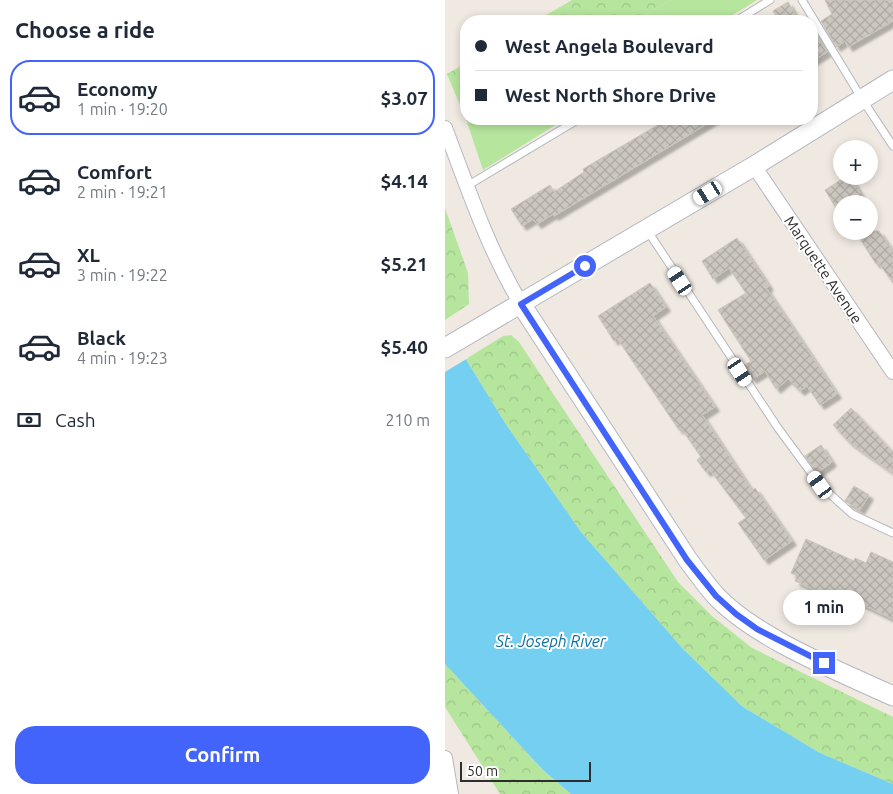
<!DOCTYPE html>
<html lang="en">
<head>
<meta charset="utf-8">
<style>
	body { margin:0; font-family:Ubuntu,sans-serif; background:#f6f6f7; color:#1f2937; height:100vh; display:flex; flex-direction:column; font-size:19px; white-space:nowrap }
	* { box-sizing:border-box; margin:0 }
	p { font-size:16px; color:#747a83 }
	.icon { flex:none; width:28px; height:28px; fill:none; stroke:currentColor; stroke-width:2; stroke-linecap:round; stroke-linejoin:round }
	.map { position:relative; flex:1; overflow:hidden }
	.side { display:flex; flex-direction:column; background:#fff; width:445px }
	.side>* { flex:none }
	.hud { position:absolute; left:15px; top:15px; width:358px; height:110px; border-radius:20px; box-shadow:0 2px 8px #0003; display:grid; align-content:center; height:110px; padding:0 15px; background:#fff }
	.fabs { position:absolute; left:388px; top:140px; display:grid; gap:10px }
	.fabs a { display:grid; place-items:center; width:45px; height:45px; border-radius:50%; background:#fff; box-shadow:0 2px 8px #0003; font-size:25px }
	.scale { position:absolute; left:15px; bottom:12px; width:131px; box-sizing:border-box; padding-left:5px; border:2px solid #2e2e2e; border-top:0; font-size:14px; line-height:18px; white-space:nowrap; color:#2e2e2e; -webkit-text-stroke:4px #fff; paint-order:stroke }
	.end { position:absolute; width:22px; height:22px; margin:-11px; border:6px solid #4264fb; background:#fff; box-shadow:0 0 0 2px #fff }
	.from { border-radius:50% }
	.bubble { position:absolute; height:35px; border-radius:18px; background:#fff; box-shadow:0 2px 8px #0003; font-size:16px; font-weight:700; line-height:35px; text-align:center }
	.car { position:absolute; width:15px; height:30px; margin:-15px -8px; border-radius:6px; box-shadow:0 0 4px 1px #0007; background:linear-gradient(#fff 24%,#345 0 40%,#fff 0 76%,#345 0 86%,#fff 0) }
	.hud b { display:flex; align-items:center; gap:18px; height:48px; font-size:19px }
	.hud b+b { border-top:1px solid #e0e1e3 }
	.hud i { width:12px; height:12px; background:#1f2937 }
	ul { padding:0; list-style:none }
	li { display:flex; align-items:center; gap:15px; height:75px; margin:0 10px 8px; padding:0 5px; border:2px solid transparent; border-radius:20px }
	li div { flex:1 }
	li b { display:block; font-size:19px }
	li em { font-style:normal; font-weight:700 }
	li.active { border-color:#4264fb }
	li>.icon { width:45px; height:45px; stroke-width:1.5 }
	h2 { padding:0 15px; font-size:22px; line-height:60px }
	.pay { display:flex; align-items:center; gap:12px; height:55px; padding:0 15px; font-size:19px }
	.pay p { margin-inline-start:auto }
	.cta { display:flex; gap:10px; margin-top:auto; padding:10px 15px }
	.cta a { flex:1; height:58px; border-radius:20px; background:#4264fb; color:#fff; font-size:20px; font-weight:700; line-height:58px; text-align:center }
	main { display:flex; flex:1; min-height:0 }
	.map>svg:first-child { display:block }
</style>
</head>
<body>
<main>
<section class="side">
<h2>Choose a ride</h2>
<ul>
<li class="active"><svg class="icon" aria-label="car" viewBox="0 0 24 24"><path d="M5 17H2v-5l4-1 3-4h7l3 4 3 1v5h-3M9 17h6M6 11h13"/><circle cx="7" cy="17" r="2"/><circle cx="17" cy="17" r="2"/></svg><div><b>Economy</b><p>1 min · 19:20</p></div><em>$3.07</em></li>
<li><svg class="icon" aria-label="car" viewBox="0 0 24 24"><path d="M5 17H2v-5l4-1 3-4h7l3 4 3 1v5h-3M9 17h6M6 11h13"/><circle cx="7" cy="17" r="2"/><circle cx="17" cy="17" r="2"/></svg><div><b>Comfort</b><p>2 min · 19:21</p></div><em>$4.14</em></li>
<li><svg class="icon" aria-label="car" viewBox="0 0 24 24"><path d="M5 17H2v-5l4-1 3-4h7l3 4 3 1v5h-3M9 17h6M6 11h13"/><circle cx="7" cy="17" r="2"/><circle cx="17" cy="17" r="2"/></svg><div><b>XL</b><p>3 min · 19:22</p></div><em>$5.21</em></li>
<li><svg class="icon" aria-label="car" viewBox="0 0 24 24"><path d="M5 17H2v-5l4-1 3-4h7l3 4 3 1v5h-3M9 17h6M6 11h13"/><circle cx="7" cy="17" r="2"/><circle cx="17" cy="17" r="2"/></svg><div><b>Black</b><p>4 min · 19:23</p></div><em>$5.40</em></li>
</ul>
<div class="pay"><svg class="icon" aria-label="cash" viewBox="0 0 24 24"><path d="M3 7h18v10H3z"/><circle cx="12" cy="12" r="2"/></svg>Cash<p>210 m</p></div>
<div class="cta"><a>Confirm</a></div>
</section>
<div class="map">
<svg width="448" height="794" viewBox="0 0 448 794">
	<defs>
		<pattern id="forest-crowns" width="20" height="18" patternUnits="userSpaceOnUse" patternTransform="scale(1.25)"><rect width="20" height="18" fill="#b6e59e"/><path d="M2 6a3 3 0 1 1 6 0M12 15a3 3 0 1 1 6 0" fill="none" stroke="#9dc588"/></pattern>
		<pattern id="building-cross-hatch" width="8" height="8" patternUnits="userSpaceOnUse" patternTransform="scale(1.25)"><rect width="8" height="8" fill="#cbc7bf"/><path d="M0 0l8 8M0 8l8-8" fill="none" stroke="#afaba4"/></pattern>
		<filter id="shadow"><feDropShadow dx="4.5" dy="4.5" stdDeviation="1" flood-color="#0004"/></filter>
	</defs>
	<rect width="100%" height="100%" fill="#efe9e1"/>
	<path fill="url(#forest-crowns)" d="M127,0h99l-36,21h-99z
		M21,63v56h5l-4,3 -20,-48z
		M0,208l23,65 1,31 -24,16z
		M66,335l8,7 29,44 130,196 34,34 40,32 141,69v67l-73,-31 -77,-46 -60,-58 -102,-117 -76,-109 -39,-64 37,-23z
		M0,664l98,106 28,24h-71l-55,-87z"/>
	<path fill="#b6e59e" d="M226,0h86l-34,21h-88z
		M26,119h94l-82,51 -16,-48z"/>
	<path fill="#75cff0" d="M0,325l60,98 76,109 102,117 60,58 77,46 73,31v10h-322l-28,-24 -98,-106z"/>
	<path fill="#efe9e1" d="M0,322l23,36 -23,14z"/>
	<path fill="url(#building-cross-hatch)" stroke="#cbc5ba" filter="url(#shadow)" d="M380,0h68v21l-45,26 -3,-6 -9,6 -15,-26 11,-7z
		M343,2l11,19h-20l-6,-10z
		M366,27l16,25 -16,10z
		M223,119h47l-161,97 -1,-2 -16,10 -4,-5 -11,7 -11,-17 39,-24 4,7 30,-20 -1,-3z
		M402,176h3l10,17 -24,15 -11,-18z
		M410,231h24l14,21v31l-15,-21 -2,2z
		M292,238l32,48 -3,2 71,106 -17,11 -13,-19 -7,5 -12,-12 -12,10 -11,-18 -13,8 -9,-13 8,-5 -33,-51 28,-17 -17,-25 -16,11 -11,-18z
		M205,283l16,24 -13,9 62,91 -13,8 50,76 3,-3 37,53 -28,19 -26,-37 8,-5 -36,-48 -4,2 -9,-12 4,-3 -20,-29 -2,2 -62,-92 -3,3 -16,-25z
		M406,408l42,44v21l-44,-31 -16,-17z
		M376,445l11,17 -15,11 -12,-17z
		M409,486l15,9 -9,15 -15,-9z
		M361,539l48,22 1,-3 11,5 5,-11 22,10v57l-62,-29 -3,6 -33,-15 2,-5 -6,-3z"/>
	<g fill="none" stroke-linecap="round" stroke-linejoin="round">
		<defs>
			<path id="lane" d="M357,0l60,99 31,47
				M291,21l34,-21
				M22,186l112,-67
				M202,230l131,198 42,57 32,29 41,19"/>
			<path id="street" d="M0,128c23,60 43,121 76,176
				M309,166l139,206
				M0,758l6,36"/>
			<path id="secondary" d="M76,304l167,256c9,12 18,25 28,36 41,43 123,75 177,100
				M0,348l309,-182 139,-86"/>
		</defs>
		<use href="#lane" stroke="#b4b7c1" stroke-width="9"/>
		<use href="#street" stroke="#b4b7c1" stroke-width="16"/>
		<use href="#secondary" stroke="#b4b7c1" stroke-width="21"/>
		<use href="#lane" stroke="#fff" stroke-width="7"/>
		<use href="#street" stroke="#fff" stroke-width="14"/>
		<use href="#secondary" stroke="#fff" stroke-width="19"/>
	</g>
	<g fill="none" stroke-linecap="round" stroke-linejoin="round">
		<path stroke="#4264fb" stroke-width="6" d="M140,266l-64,38 166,256 29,36 20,18 21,15 67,34"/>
	</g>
	<g text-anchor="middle" stroke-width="4" stroke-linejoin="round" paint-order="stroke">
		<g font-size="15" fill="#2e2e2e" stroke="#fff">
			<text transform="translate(378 270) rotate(56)" y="5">Marquette Avenue</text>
		</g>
		<g font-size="16" font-style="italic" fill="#0d6fa3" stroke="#fff">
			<text x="106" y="647">St. Joseph River</text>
		</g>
	</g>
</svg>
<div class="fabs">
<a>+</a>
<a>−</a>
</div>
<div class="scale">50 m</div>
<i class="end from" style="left:140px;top:266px"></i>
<i class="end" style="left:379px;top:663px"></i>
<div class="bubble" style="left:338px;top:590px;width:82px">1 min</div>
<i class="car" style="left:263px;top:193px;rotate:239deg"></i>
<i class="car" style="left:235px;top:281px;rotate:327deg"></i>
<i class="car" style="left:295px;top:372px;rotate:147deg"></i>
<i class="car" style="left:375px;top:485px;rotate:324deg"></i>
<div class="hud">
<b><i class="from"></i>West Angela Boulevard</b>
<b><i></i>West North Shore Drive</b>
</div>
</div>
</main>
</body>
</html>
